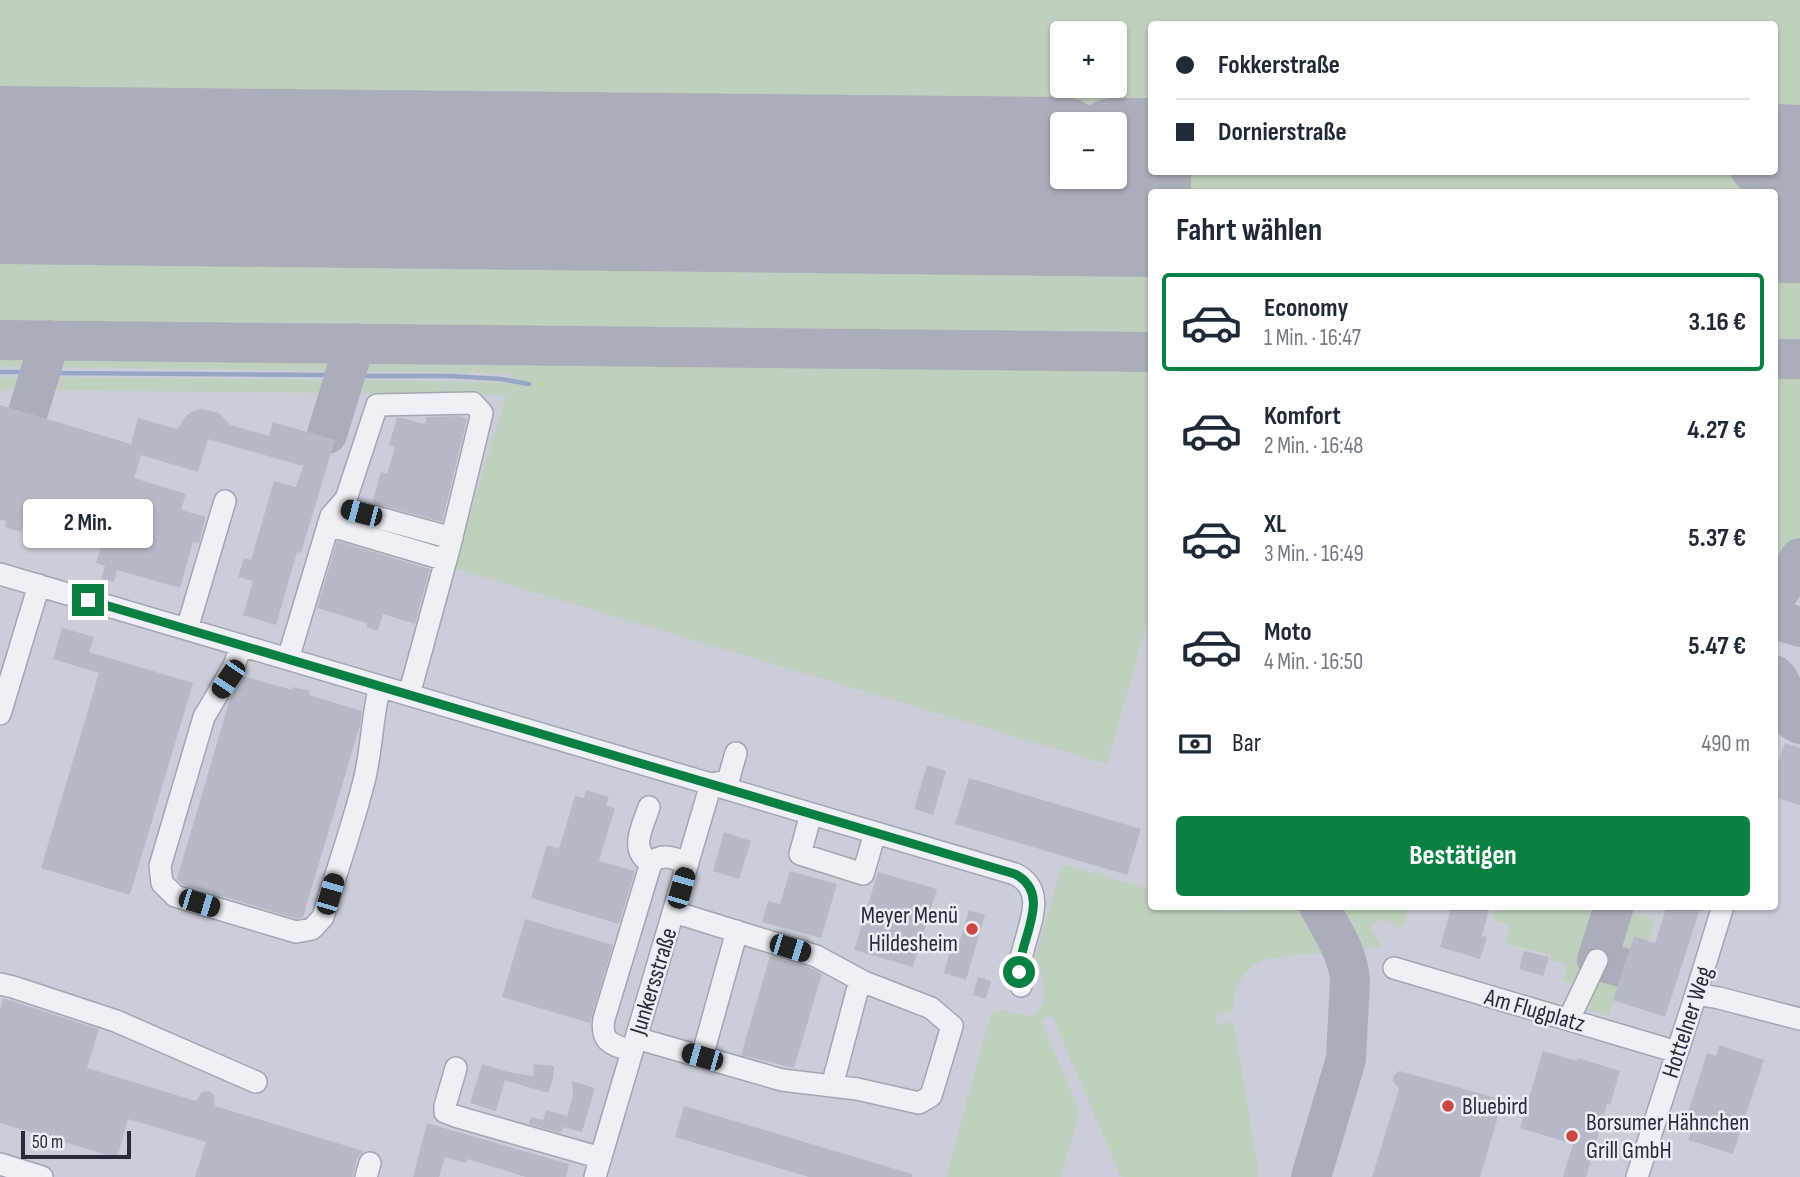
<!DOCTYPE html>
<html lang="de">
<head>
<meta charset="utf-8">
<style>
	body { margin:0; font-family:"Sofia Sans Condensed",sans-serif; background:#f2f2f3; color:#1f2937; height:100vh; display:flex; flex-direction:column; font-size:26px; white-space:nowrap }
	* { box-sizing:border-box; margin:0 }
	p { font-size:23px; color:#747a83 }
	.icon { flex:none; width:38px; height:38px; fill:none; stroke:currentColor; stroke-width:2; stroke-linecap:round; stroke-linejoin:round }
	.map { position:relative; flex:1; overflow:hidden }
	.panel { position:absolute; left:1148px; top:189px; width:630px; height:721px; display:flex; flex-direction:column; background:#fff; border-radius:7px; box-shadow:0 2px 5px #0004 }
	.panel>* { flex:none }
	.top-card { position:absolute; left:1148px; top:21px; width:630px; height:154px; border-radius:7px; box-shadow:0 2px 5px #0004; display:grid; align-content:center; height:154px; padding:0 28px; background:#fff }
	.buttons { position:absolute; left:1050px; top:21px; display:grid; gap:14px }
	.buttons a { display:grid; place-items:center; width:77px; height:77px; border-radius:7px; background:#fff; box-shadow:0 2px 5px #0004; font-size:35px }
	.scale { position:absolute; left:21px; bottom:18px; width:110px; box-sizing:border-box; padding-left:7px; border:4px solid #272b3c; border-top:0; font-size:19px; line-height:24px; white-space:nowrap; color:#272b3c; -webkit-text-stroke:5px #eceef4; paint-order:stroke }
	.end { position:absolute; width:32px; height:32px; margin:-16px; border:9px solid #0b8043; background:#fff; box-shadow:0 0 0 4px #fff }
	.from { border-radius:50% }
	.bubble { position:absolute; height:49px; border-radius:7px; background:#fff; box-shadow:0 2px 5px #0004; font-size:23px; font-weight:700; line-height:49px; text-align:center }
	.car { position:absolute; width:21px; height:42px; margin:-21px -10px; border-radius:9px; box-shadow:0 0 5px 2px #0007; background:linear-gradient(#222 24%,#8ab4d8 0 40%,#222 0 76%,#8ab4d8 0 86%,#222 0) }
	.top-card b { display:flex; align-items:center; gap:24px; height:66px; font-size:26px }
	.top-card b+b { border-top:2px solid #e0e1e3 }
	.top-card i { width:18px; height:18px; background:#1f2937 }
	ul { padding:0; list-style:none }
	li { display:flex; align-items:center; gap:21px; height:98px; margin:0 14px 10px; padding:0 14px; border:4px solid transparent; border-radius:7px }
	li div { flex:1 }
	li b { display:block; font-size:26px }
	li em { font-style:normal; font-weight:700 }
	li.current { border-color:#0b8043 }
	li>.icon { width:63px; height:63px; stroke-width:1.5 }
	h2 { padding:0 28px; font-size:32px; line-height:84px }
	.pay { display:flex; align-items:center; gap:18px; height:77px; padding:0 28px; font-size:26px }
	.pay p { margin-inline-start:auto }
	.button { display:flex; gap:14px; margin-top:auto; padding:14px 28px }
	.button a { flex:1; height:80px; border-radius:7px; background:#0b8043; color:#fff; font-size:28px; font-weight:700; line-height:80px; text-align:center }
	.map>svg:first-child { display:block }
</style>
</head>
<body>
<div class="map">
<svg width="1800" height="1177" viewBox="0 0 1800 1177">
	<rect width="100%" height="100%" fill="#dddfe6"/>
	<path fill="#cbced8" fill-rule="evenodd" d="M0,0h1800v1177h-1800zM1152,24h622v148h-622zM1062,33h53v53h-53zM1062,124h53v53h-53zM1152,192h622v714h-622z"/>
	<path fill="#c0d0be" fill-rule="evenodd" d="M0,0h1800v208h-25l-1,-16h-622l-1,9 -1151,-12zM1152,24h622v148h-622zM1062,33h53v53h-53zM1062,124h53v53h-53z
		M0,240l1151,13v88l-1151,-13z
		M1775,260h25v88l-25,-1z
		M0,351h37l-5,16h-32z
		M56,351l286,4 -4,16 -287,-4z
		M360,355l783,8 8,8 -1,243 -43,150 -653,-196 52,-173 -157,-2 4,-13 156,3 3,-10 -156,-2z
		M1774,369h26v169l-25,32z
		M0,377h28l-4,12h-24z
		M48,377l287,3 -4,13 -286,-3z
		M1062,864l89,26 1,16 47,1 36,5 5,-5h68l25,45c-18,2 -56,3 -72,9 -19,9 -29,30 -28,50l-18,3 2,11 17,-3 23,140v15h-136l-69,-161 -11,4 39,92 -19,65h-115l45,-164 14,-3 18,5 12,1 8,-13 1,-13 -1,-10 -8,-22z
		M1330,907h79l-6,20 -24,-7 -9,6 11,20 -24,4 -4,-2z
		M1496,907h113l-18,56 -12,23 -16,-5 4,-16 -17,-5 1,-5 -46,-12 5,-18 -18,-5z
		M1620,909l35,11 -6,21 -23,22 -17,-5 -3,-6z
		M1605,968l10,3 6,6 -12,39 -28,-8 18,-37z"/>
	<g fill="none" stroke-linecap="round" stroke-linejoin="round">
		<path stroke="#98a6c6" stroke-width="4.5" d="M0,372h31
			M50,373l286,2
			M354,376h97l50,3 28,5"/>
		<path stroke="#aaaeba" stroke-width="40" d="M1171,192v-20
			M0,340l1152,12
			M1774,359h26
			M28,412l22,-72
			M327,434l28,-91
			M1774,600l26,-42
			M1774,619l26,8
			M1774,675c19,18 -1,37 26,49
			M1614,906l-17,54 27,8
			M1311,1177l35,-118 4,-79c-2,-27 -18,-50 -31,-74"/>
		<path stroke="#aaaeba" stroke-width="98" d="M0,135l1062,11
			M1115,147h37
			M1774,153l26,1
			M0,215l1152,13
			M1774,234h26"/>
	</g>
	<path fill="#b7bac6" d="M0,405l131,39 7,-26 39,11 9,-13 7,-5 9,-2 17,4 11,12 39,11 4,-14 62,18 -34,113 -4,-1 -21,73 -33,-10 10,-34 -15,-4 6,-19 7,2 23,-79 22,6 7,-21 -95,-27 -10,33 -57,-17 -7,23 52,16 -5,16 25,7 -7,26 -6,-1 -13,46 -63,-18 -3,12 -13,-3 4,-13 -9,-3 12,-39 -33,-9 -7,25 -46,-13 -1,5 -16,-5 1,-6 -6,-1z
		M460,416l7,3 -25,103 -70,-19 9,-31 6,2 8,-27 -6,-2 8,-27h6l22,6 2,-7z
		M337,541l93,28 -15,55 -32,-10 -5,17 -12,-4 1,-4 -50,-15z
		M62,628l32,9 -5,15 104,31 -63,212 -89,-27 58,-195 -46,-14z
		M243,676l49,14 1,-3 17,4 -1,4 53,16 -2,14 -57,192 -6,2 -115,-35 -5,-5 53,-180z
		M1785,743l15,5v57l-26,-8v-22z
		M927,765l19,6 -13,44 -19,-6z
		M969,778l172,51 -14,46 -172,-51z
		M586,790l23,7 -3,8 9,3 -16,53 36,10 -16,53 -88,-26 16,-53 12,4 16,-53 9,2z
		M724,832l27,9 -12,38 -26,-8z
		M790,871l47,13 -16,54 -59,-16 6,-21 12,3z
		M878,872l59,17 -24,78 -59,-17z
		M1452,906h38l-8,30 5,1 -7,22 -40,-12z
		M1667,906h34l-36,111 -52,-17 21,-64 21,7z
		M969,910l16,5 -19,65 -22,-7 6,-22 6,2z
		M525,919l88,26 -23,78 -88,-26z
		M1524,951l25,6 -6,19 -24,-7z
		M770,956l41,12 11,6 -28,94 -53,-13z
		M978,977l13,4 -5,18 -13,-4z
		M3,998l96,31 -12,39 109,33 6,-9 7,-1 5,4 1,11 148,45 -6,8 -4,18h-158l11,-35 -78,-23 -11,39 -117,-35v-113z
		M1719,1045l45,15 -31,94 -45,-14 4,-12 -8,-3 23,-72 9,3z
		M1543,1051l34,10 1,-3 42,13 -10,34 -3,-1 -21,73h-23l10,-33 -53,-16z
		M482,1064l26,8 25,4 1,-12 20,2 -1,12 -5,15 -43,-13 -9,31 -26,-8z
		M1400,1071l103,29 -23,77h-108l27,-88 -6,-8v-4l4,-5z
		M572,1081l23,7 -13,44 -18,-5 -4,6 -31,-9 2,-7 12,3 3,-10 21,6 6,-20z
		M684,1106l228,68v3h-103l-134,-40z
		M427,1123l142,41 -3,13h-40l-59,-18 -1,4 -21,-6 -6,20h-26z"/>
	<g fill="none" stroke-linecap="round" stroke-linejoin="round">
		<defs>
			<path id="minor" d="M339,507l113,31
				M328,525l118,35
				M0,574l1015,300c44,22 -5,75 6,112
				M187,629l38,-128
				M241,645l-7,21 -30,51 -44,149 2,17 13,13 121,36 16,-3 11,-12c13,-45 31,-94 42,-140 7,-30 7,-61 15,-91
				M288,659l43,-143 15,-17 31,-94 96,-2 9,10 -33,136 -40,146
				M0,714l39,-129
				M711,784l17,-3 8,-28
				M649,807c-6,19 -21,43 2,56
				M811,814l-11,40 63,20 12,-41
				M1394,968l283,84
				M0,984l13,3 103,34 140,61
				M1696,994l23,4 81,21
				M1569,1019l28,-59
				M636,1038l146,42 75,9 62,14 12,-7 21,-70 -21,-18 -67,-26 -48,-26 -142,-44
				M632,1051c-19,-6 -32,-8 -28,-32l47,-156c12,-11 23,-4 37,0
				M702,1057l35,-126
				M456,1068l-11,38v6l13,5 143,41
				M832,1086l28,-106
				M0,1164l42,13
				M366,1177l4,-14
				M595,1177l116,-393
				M1637,1177l59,-183 27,-88"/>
		</defs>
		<use href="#minor" stroke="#a3a5b0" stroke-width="24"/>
		<use href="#minor" stroke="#eff0f5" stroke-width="21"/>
	</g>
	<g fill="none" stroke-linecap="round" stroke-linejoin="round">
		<path stroke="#0b8043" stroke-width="9" d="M88,600l927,274c39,20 4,66 4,98"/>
	</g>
	<g fill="#ca4743" stroke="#eceef4" stroke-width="2.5">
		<circle cx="972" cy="929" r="7"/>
		<circle cx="1448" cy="1106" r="7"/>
		<circle cx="1572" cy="1136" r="7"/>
	</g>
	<g text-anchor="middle" stroke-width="5" stroke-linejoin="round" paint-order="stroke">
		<g font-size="24" fill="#272b3c" stroke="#eceef4" text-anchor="start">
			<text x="958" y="923" text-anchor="end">Meyer Menü<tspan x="958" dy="28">Hildesheim</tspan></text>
			<text x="1462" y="1114">Bluebird</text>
			<text x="1586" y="1130">Borsumer Hähnchen<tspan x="1586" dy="28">Grill GmbH</tspan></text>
		</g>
		<g font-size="24" fill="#272b3c" stroke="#eceef4">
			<text transform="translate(653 981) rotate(-73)" y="8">Junkersstraße</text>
			<text transform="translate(1535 1010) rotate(16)" y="8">Am Flugplatz</text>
			<text transform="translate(1687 1022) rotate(-72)" y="8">Hottelner Weg</text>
		</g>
	</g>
</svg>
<div class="buttons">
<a>+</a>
<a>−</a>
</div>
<div class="scale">50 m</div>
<i class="end from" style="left:1019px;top:972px"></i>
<i class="end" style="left:88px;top:600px"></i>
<div class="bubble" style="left:23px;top:499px;width:130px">2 Min.</div>
<i class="car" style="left:361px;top:513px;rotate:285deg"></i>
<i class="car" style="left:228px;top:679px;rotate:214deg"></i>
<i class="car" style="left:681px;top:888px;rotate:16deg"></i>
<i class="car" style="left:330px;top:894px;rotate:16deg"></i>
<i class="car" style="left:199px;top:903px;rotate:107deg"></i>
<i class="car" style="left:790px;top:948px;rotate:107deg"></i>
<i class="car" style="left:702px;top:1057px;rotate:286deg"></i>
<div class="top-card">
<b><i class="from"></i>Fokkerstraße</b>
<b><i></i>Dornierstraße</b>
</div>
<section class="panel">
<h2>Fahrt wählen</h2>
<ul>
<li class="current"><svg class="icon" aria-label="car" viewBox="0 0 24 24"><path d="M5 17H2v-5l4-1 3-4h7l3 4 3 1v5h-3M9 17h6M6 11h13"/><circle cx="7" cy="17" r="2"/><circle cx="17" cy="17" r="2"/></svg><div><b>Economy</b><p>1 Min. · 16:47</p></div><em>3.16 €</em></li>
<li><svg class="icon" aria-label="car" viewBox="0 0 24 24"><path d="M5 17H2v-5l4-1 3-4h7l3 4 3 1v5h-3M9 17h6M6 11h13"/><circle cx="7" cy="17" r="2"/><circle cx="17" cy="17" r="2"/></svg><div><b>Komfort</b><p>2 Min. · 16:48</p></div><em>4.27 €</em></li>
<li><svg class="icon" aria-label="car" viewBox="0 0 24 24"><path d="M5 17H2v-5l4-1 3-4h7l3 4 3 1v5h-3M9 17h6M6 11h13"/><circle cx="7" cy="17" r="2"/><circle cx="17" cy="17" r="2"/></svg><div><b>XL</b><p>3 Min. · 16:49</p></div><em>5.37 €</em></li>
<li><svg class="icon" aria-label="car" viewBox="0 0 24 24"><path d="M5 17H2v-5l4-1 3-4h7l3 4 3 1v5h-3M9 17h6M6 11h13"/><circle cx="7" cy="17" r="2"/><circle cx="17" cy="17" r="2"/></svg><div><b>Moto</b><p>4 Min. · 16:50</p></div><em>5.47 €</em></li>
</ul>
<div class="pay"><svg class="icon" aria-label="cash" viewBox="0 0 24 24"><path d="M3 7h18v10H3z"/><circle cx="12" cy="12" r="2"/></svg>Bar<p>490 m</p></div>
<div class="button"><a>Bestätigen</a></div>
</section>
</div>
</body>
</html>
